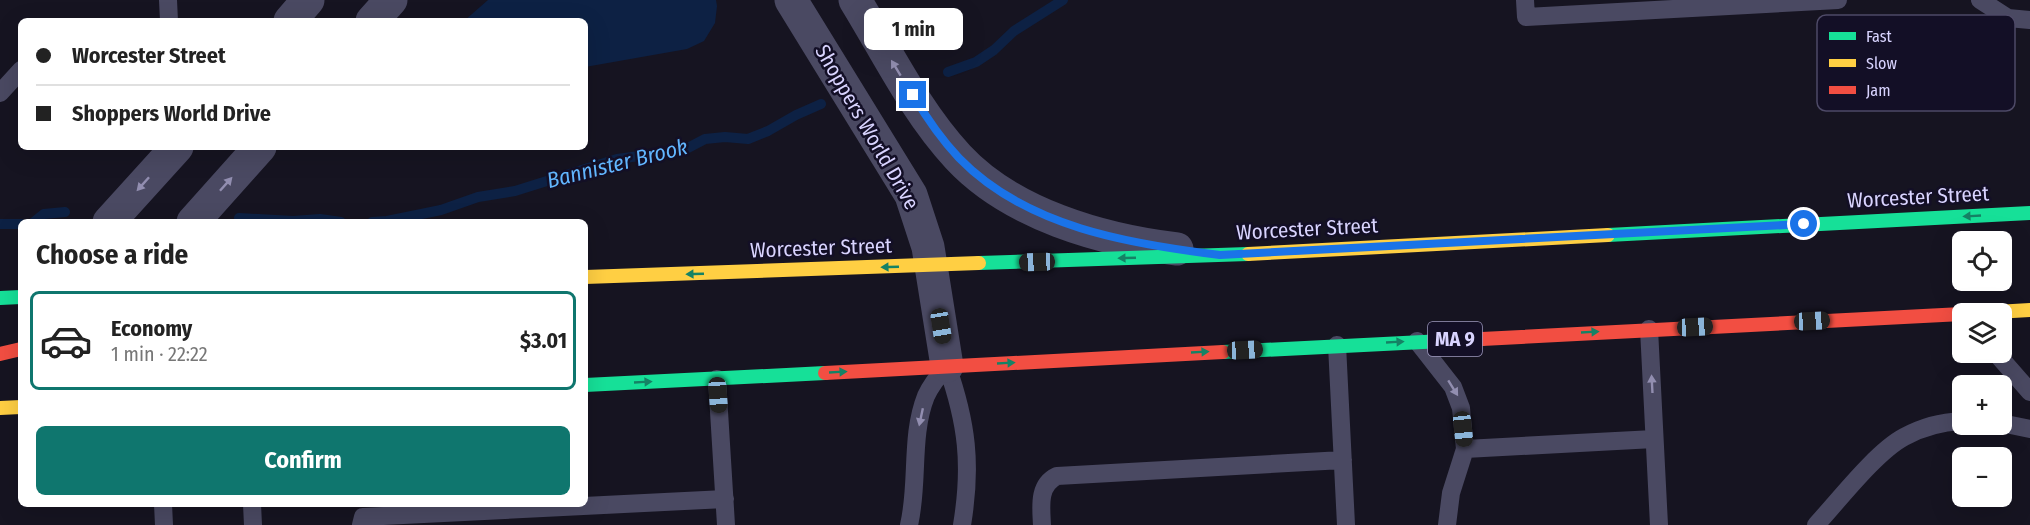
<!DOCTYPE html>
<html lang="en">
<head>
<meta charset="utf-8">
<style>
	body { margin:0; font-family:"Fira Sans Condensed",sans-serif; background:#f6f6f6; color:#222; height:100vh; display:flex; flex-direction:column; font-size:22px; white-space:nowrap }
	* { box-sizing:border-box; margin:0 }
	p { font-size:20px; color:#767676 }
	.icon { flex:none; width:33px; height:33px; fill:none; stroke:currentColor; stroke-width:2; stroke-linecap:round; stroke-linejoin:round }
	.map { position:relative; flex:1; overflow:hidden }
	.side { position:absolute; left:18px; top:219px; width:570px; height:288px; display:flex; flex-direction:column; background:#fff; border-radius:9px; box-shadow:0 6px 24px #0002 }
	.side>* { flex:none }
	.banner { position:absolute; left:18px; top:18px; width:570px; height:132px; border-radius:9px; box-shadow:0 6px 24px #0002; display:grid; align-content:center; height:132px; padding:0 18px; background:#fff }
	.controls { position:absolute; left:1952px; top:231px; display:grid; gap:12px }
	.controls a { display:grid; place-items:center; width:60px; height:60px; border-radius:9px; background:#fff; box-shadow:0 6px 24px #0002; font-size:30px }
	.end { position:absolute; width:27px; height:27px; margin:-14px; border:8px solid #1a73e8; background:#fff; box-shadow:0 0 0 3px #fff }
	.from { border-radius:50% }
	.bubble { position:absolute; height:42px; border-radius:9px; background:#fff; box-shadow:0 6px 24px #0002; font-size:20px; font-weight:700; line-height:42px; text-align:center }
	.car { position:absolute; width:18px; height:36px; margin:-18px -9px; border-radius:8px; box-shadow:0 0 4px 2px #0007; background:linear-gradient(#222 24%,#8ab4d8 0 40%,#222 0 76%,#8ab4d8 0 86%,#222 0) }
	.banner b { display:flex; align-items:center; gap:21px; height:57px; font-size:22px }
	.banner b+b { border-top:2px solid #e0e0e0 }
	.banner i { width:15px; height:15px; background:#222 }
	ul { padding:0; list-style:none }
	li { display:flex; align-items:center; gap:18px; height:99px; margin:0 12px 9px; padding:0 6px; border:3px solid #e0e0e0; border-radius:9px }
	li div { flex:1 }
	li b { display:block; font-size:22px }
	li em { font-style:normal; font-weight:700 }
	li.active { border-color:#0f766e }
	li>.icon { width:54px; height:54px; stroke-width:1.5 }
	h2 { padding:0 18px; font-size:27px; line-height:72px }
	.button { display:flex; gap:12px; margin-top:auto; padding:12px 18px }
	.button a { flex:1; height:69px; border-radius:9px; background:#0f766e; color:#fff; font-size:24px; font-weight:700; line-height:69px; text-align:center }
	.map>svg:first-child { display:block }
</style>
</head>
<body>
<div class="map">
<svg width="2030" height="525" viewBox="0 0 2030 525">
	<rect width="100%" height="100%" fill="#161421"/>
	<path fill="#0d2144" d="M488,0h228l1,6 -2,17 -11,18 -17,8 -102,18v-46h-121z"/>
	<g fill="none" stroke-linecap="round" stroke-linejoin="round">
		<path stroke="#0d2144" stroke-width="10" d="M948,72l28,-10 18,-12 20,-19 49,-31
			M239,218l54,3 27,-2 21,3
			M34,222l10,-8 21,-2
			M372,222l15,-1 54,-11 37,-13 37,-6 102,-32 67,-9 21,-11 20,-2 23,2 20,-8 28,-16 25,-11
			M0,224h21"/>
		<path stroke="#4a4962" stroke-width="18" d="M168,0l1,21
			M1525,0l1,17 312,-17
			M1980,0l28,18 22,2
			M0,93l21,-23
			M1649,329l10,196
			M1417,341l36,46 8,21 4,41 -14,44 -4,32
			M1337,345l9,180
			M1995,352l35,40
			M947,366c20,57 25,99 15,159
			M717,379l9,146
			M2001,423l29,6
			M1465,449l189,-10
			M163,504l1,21
			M252,504l1,21
			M361,525l2,-8 362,-18
			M909,525c10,-42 1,-89 17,-129 5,-11 13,-21 21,-30
			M1042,525c-1,-19 -4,-40 15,-49l286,-16
			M1816,525c23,-25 60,-73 88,-88 18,-10 38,-15 58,-16"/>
		<path stroke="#4a4962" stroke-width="33" d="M791,0l120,195 17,52 19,119
			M855,0c32,52 61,112 103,157 53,57 143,83 219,92
			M290,21l18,-21
			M372,21l19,-21
			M109,222l68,-75
			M193,222l67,-75"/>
		<path stroke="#16e098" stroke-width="14" d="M1608,235l422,-22
			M979,263l269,-9
			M0,298l21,-1
			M1223,352l259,-13
			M585,385l240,-12"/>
		<path stroke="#ffcf43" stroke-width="14" d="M1248,254l360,-19
			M585,277l394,-14
			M1962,314l68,-4
			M0,408l21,-1"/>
		<path stroke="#f24e42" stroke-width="14" d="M1482,339l480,-25
			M0,354l21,-5
			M825,373l398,-21"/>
	</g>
	<defs><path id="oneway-solid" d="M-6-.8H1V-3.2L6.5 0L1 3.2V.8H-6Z" transform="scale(1.5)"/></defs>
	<g fill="#928eb0">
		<use href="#oneway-solid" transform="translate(896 68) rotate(-121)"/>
		<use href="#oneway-solid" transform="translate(143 184) rotate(132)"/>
		<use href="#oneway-solid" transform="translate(226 184) rotate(-48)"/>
		<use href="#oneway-solid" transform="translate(1652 384) rotate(-93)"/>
		<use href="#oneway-solid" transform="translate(1453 388) rotate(58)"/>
		<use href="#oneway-solid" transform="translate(921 417) rotate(102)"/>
	</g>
	<g fill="#158265">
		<use href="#oneway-solid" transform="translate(1972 216) rotate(177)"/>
		<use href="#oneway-solid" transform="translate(1127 258) rotate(178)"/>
		<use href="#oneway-solid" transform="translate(890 267) rotate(178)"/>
		<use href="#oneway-solid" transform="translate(695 274) rotate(178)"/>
		<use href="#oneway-solid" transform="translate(1590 332) rotate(-3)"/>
		<use href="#oneway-solid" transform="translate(1395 342) rotate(-3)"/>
		<use href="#oneway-solid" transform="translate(1200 352) rotate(-3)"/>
		<use href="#oneway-solid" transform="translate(1006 363) rotate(-3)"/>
		<use href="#oneway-solid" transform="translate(838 372) rotate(-3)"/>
		<use href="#oneway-solid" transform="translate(643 382) rotate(-3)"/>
	</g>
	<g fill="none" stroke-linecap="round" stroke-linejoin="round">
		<path stroke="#1a73e8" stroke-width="8" d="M913,95c13,22 28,44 46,63 67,69 170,86 261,97l584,-31"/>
	</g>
	<g text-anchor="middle" stroke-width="5" stroke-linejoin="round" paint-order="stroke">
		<rect fill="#130f26" stroke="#9e99be" stroke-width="1.5" x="1428" y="322" width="54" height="34" rx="4.5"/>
		<g font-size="20" font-weight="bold" fill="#d9d4ff">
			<text x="1455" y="346">MA 9</text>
		</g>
		<g font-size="21" fill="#d9d4ff" stroke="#130f26">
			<text transform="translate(867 127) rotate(60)" y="7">Shoppers World Drive</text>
			<text transform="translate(1918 197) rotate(-3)" y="7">Worcester Street</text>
			<text transform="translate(1307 229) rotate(-3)" y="7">Worcester Street</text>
			<text transform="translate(821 248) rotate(-2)" y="7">Worcester Street</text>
		</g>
		<g font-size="22" font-style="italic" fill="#62b6ff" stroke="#130f26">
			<text transform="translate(617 163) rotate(-14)" y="8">Bannister Brook</text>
		</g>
	</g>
	<rect x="1817" y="15" width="198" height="96" rx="9" fill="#130f26" stroke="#4e4a67" stroke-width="1.5"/>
	<rect x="1829" y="32" width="27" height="8" fill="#16e098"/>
	<rect x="1829" y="59" width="27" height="8" fill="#ffcf43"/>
	<rect x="1829" y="86" width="27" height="8" fill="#f24e42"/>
	<g font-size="16" fill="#d9d4ff">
		<text x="1866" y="42">Fast</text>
		<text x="1866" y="69">Slow</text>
		<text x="1866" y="96">Jam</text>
	</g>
</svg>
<div class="controls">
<a><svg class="icon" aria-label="locate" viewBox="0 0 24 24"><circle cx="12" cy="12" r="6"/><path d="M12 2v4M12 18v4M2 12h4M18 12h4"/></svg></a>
<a><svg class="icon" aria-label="layers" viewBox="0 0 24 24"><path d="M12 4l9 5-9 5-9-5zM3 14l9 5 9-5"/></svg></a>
<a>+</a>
<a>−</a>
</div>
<i class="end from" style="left:1804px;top:224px"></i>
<i class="end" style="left:913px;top:95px"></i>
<div class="bubble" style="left:864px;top:8px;width:99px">1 min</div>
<i class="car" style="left:1037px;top:262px;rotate:268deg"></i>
<i class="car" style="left:1812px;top:321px;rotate:87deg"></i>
<i class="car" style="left:941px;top:326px;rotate:171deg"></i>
<i class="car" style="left:1695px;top:327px;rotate:87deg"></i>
<i class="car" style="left:1245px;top:350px;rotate:87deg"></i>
<i class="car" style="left:718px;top:395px;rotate:176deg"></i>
<i class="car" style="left:1463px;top:429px;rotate:174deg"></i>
<div class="banner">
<b><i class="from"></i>Worcester Street</b>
<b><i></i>Shoppers World Drive</b>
</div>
<section class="side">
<h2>Choose a ride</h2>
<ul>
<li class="active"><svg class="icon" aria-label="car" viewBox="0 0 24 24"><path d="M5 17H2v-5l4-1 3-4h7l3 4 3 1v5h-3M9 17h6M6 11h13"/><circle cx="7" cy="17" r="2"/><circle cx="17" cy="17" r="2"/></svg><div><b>Economy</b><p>1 min · 22:22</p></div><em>$3.01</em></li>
</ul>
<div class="button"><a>Confirm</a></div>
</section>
</div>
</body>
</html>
